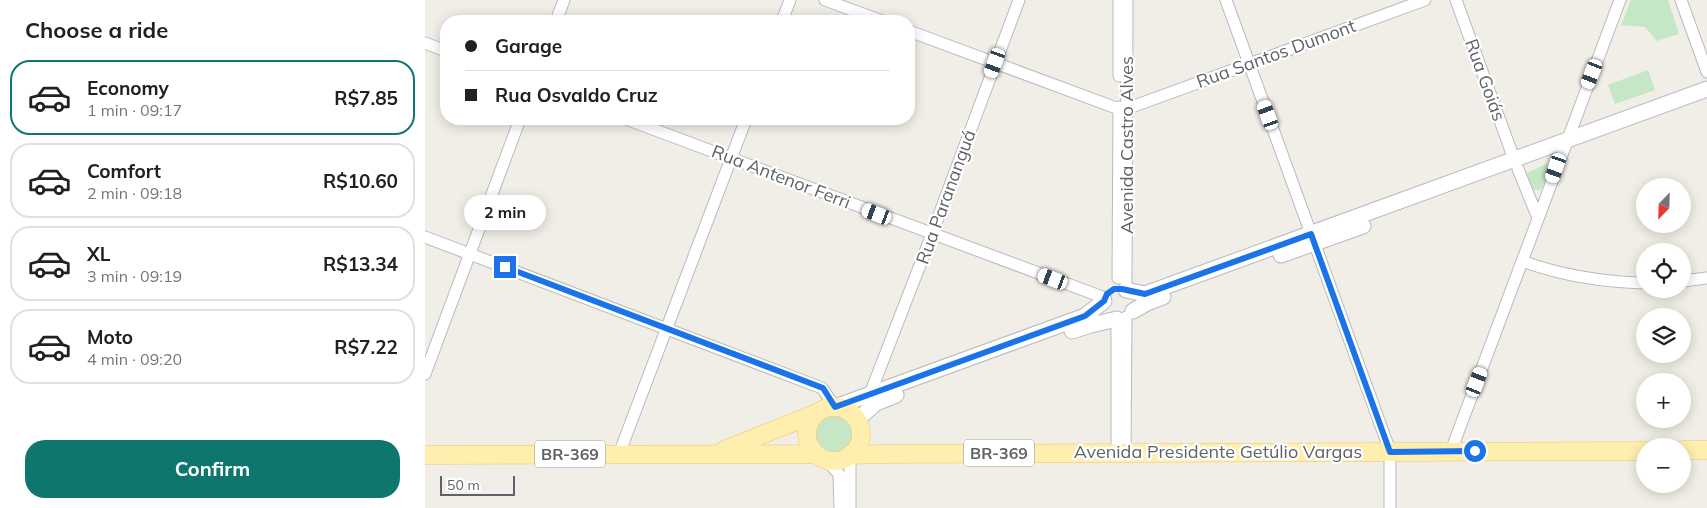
<!DOCTYPE html>
<html lang="en">
<head>
<meta charset="utf-8">
<style>
	body { margin:0; font-family:Mulish,sans-serif; background:#f2f2f2; color:#202124; height:100vh; display:flex; flex-direction:column; font-size:19px; white-space:nowrap }
	* { box-sizing:border-box; margin:0 }
	p { font-size:16px; color:#757577 }
	.icon { flex:none; width:28px; height:28px; fill:none; stroke:currentColor; stroke-width:2; stroke-linecap:round; stroke-linejoin:round }
	.map { position:relative; flex:1; overflow:hidden }
	.sheet { display:flex; flex-direction:column; background:#fff; width:425px }
	.sheet>* { flex:none }
	.hud { position:absolute; left:15px; top:15px; width:475px; height:110px; border-radius:20px; box-shadow:0 2px 12px #0003; display:grid; align-content:center; height:110px; padding:0 25px; background:#fff }
	.needle { width:32px; rotate:203deg }
	.fabs { position:absolute; left:1211px; top:178px; display:grid; gap:10px }
	.fabs a { display:grid; place-items:center; width:55px; height:55px; border-radius:50%; background:#fff; box-shadow:0 2px 12px #0003; font-size:25px }
	.scale { position:absolute; left:15px; bottom:12px; width:75px; box-sizing:border-box; padding-left:5px; border:2px solid #5f6367; border-top:0; font-size:14px; line-height:18px; white-space:nowrap; color:#5f6367; -webkit-text-stroke:4px #fff; paint-order:stroke }
	.end { position:absolute; width:22px; height:22px; margin:-11px; border:6px solid #1a73e8; background:#fff; box-shadow:0 0 0 2px #fff }
	.from { border-radius:50% }
	.bubble { position:absolute; height:35px; border-radius:18px; background:#fff; box-shadow:0 2px 12px #0003; font-size:16px; font-weight:700; line-height:35px; text-align:center }
	.car { position:absolute; width:15px; height:30px; margin:-15px -8px; border-radius:6px; box-shadow:0 0 4px 1px #0007; background:linear-gradient(#fff 24%,#345 0 40%,#fff 0 76%,#345 0 86%,#fff 0) }
	.hud b { display:flex; align-items:center; gap:18px; height:48px; font-size:19px }
	.hud b+b { border-top:1px solid #e0e0e0 }
	.hud i { width:12px; height:12px; background:#202124 }
	ul { padding:0; list-style:none }
	li { display:flex; align-items:center; gap:15px; height:75px; margin:0 10px 8px; padding:0 15px; border:2px solid #e0e0e0; border-radius:20px }
	li div { flex:1 }
	li b { display:block; font-size:19px }
	li em { font-style:normal; font-weight:700 }
	li.current { border-color:#0f766e }
	li>.icon { width:45px; height:45px; stroke-width:1.5 }
	h2 { padding:0 25px; font-size:22px; line-height:60px }
	.action { display:flex; gap:10px; margin-top:auto; padding:10px 25px }
	.action a { flex:1; height:58px; border-radius:20px; background:#0f766e; color:#fff; font-size:20px; font-weight:700; line-height:58px; text-align:center }
	main { display:flex; flex:1; min-height:0 }
	.map>svg:first-child { display:block }
</style>
</head>
<body>
<main>
<section class="sheet">
<h2>Choose a ride</h2>
<ul>
<li class="current"><svg class="icon" aria-label="car" viewBox="0 0 24 24"><path d="M5 17H2v-5l4-1 3-4h7l3 4 3 1v5h-3M9 17h6M6 11h13"/><circle cx="7" cy="17" r="2"/><circle cx="17" cy="17" r="2"/></svg><div><b>Economy</b><p>1 min · 09:17</p></div><em>R$7.85</em></li>
<li><svg class="icon" aria-label="car" viewBox="0 0 24 24"><path d="M5 17H2v-5l4-1 3-4h7l3 4 3 1v5h-3M9 17h6M6 11h13"/><circle cx="7" cy="17" r="2"/><circle cx="17" cy="17" r="2"/></svg><div><b>Comfort</b><p>2 min · 09:18</p></div><em>R$10.60</em></li>
<li><svg class="icon" aria-label="car" viewBox="0 0 24 24"><path d="M5 17H2v-5l4-1 3-4h7l3 4 3 1v5h-3M9 17h6M6 11h13"/><circle cx="7" cy="17" r="2"/><circle cx="17" cy="17" r="2"/></svg><div><b>XL</b><p>3 min · 09:19</p></div><em>R$13.34</em></li>
<li><svg class="icon" aria-label="car" viewBox="0 0 24 24"><path d="M5 17H2v-5l4-1 3-4h7l3 4 3 1v5h-3M9 17h6M6 11h13"/><circle cx="7" cy="17" r="2"/><circle cx="17" cy="17" r="2"/></svg><div><b>Moto</b><p>4 min · 09:20</p></div><em>R$7.22</em></li>
</ul>
<div class="action"><a>Confirm</a></div>
</section>
<div class="map">
<svg width="1282" height="508" viewBox="0 0 1282 508">
	<rect width="100%" height="100%" fill="#f1eee7"/>
	<path fill="#c5e7c5" d="M1206,0h37l11,34 -22,7 -12,-14 -24,-2z
		M1223,70l7,20 -40,14 -7,-19z
		M1121,164l4,2v3l-7,18 -3,3h-5l-3,-2 -5,-15z
		M389 434a20 20 0 1 1 40 0a20 20 0 1 1-40 0Z"/>
	<g fill="none" stroke-linecap="round" stroke-linejoin="round">
		<defs>
			<path id="street" d="M400,0l57,21
				M801,0l164,451v57
				M1031,0l58,159
				M1256,0l26,72
				M131,21l8,-21
				M357,21l8,-21
				M484,31l210,78h7l299,-109
				M0,43l21,8
				M694,76v-76
				M201,119l479,179
				M1093,169l20,49
				M0,237l397,151 13,19
				M1097,261c41,15 80,21 123,22
				M693,278l1,-171
				M1258,281l24,-3
				M701,290l1,-290
				M692,319v134
				M0,374l95,-255
				M445,394l62,-160 87,-234
				M1026,451l169,-451
				M700,453l1,-136
				M194,454l127,-335
				M425,455v53
				M400,459l14,15 1,34"/>
			<path id="secondary" d="M856,255l82,-29
				M701,290l19,4 562,-205
				M708,311l14,-8 16,-6
				M647,331l19,-6 26,-6
				M410,407l250,-91 19,-15
				M432,420l19,-17 20,-8"/>
			<path id="primary" d="M382 434a27 27 0 1 1 54 0a27 27 0 1 1-54 0Z
				M299,450l93,-37
				M1258,450h24
				M0,455l391,-1
				M425,455l31,-1 764,-3"/>
		</defs>
		<use href="#street" stroke="#b7babd" stroke-width="13"/>
		<use href="#secondary" stroke="#b6babe" stroke-width="17"/>
		<use href="#primary" stroke="#f1c460" stroke-width="19"/>
		<use href="#street" stroke="#fff" stroke-width="11"/>
		<use href="#secondary" stroke="#fff" stroke-width="15"/>
		<use href="#primary" stroke="#feefaf" stroke-width="18"/>
	</g>
	<g fill="none" stroke-linecap="round" stroke-linejoin="round">
		<path stroke="#1a73e8" stroke-width="6" d="M80,267l318,121 12,19 250,-91 19,-15 3,-7 7,-5h8l23,5 166,-60 79,218 85,-1"/>
	</g>
	<g text-anchor="middle" stroke-width="4.5" stroke-linejoin="round" paint-order="stroke">
		<g fill="#fff" stroke="#8f9295" stroke-width="1">
			<rect x="539" y="439.5" width="70" height="27" rx="4"/>
			<rect x="110" y="440.5" width="70" height="27" rx="4"/>
		</g>
		<g font-size="16" font-weight="bold" fill="#5f6367">
			<text x="574" y="459">BR-369</text>
			<text x="145" y="460">BR-369</text>
		</g>
		<g font-size="18" fill="#5f6367" stroke="#fff">
			<text transform="translate(851 54) rotate(-20)" y="6">Rua Santos Dumont</text>
			<text transform="translate(1060 80) rotate(70)" y="6">Rua Goiás</text>
			<text transform="translate(702 145) rotate(-90)" y="6">Avenida Castro Alves</text>
			<text transform="translate(356 177) rotate(21)" y="6">Rua Antenor Ferri</text>
			<text transform="translate(521 197) rotate(-70)" y="6">Rua Parananguá</text>
			<text x="793" y="458">Avenida Presidente Getúlio Vargas</text>
		</g>
	</g>
</svg>
<div class="fabs">
<a><svg class="needle" viewBox="-14 -14 28 28"><path d="M0-13l5 13h-10z" fill="#e53935"/><path d="M0 13l5-13h-10z" fill="#757577"/></svg></a>
<a><svg class="icon" aria-label="locate" viewBox="0 0 24 24"><circle cx="12" cy="12" r="6"/><path d="M12 2v4M12 18v4M2 12h4M18 12h4"/></svg></a>
<a><svg class="icon" aria-label="layers" viewBox="0 0 24 24"><path d="M12 4l9 5-9 5-9-5zM3 14l9 5 9-5"/></svg></a>
<a>+</a>
<a>−</a>
</div>
<div class="scale">50 m</div>
<i class="end from" style="left:1050px;top:451px"></i>
<i class="end" style="left:80px;top:267px"></i>
<div class="bubble" style="left:39px;top:195px;width:82px">2 min</div>
<i class="car" style="left:570px;top:63px;rotate:200deg"></i>
<i class="car" style="left:1167px;top:74px;rotate:201deg"></i>
<i class="car" style="left:843px;top:115px;rotate:340deg"></i>
<i class="car" style="left:1131px;top:168px;rotate:199deg"></i>
<i class="car" style="left:452px;top:214px;rotate:291deg"></i>
<i class="car" style="left:628px;top:279px;rotate:291deg"></i>
<i class="car" style="left:1052px;top:382px;rotate:21deg"></i>
<div class="hud">
<b><i class="from"></i>Garage</b>
<b><i></i>Rua Osvaldo Cruz</b>
</div>
</div>
</main>
</body>
</html>
